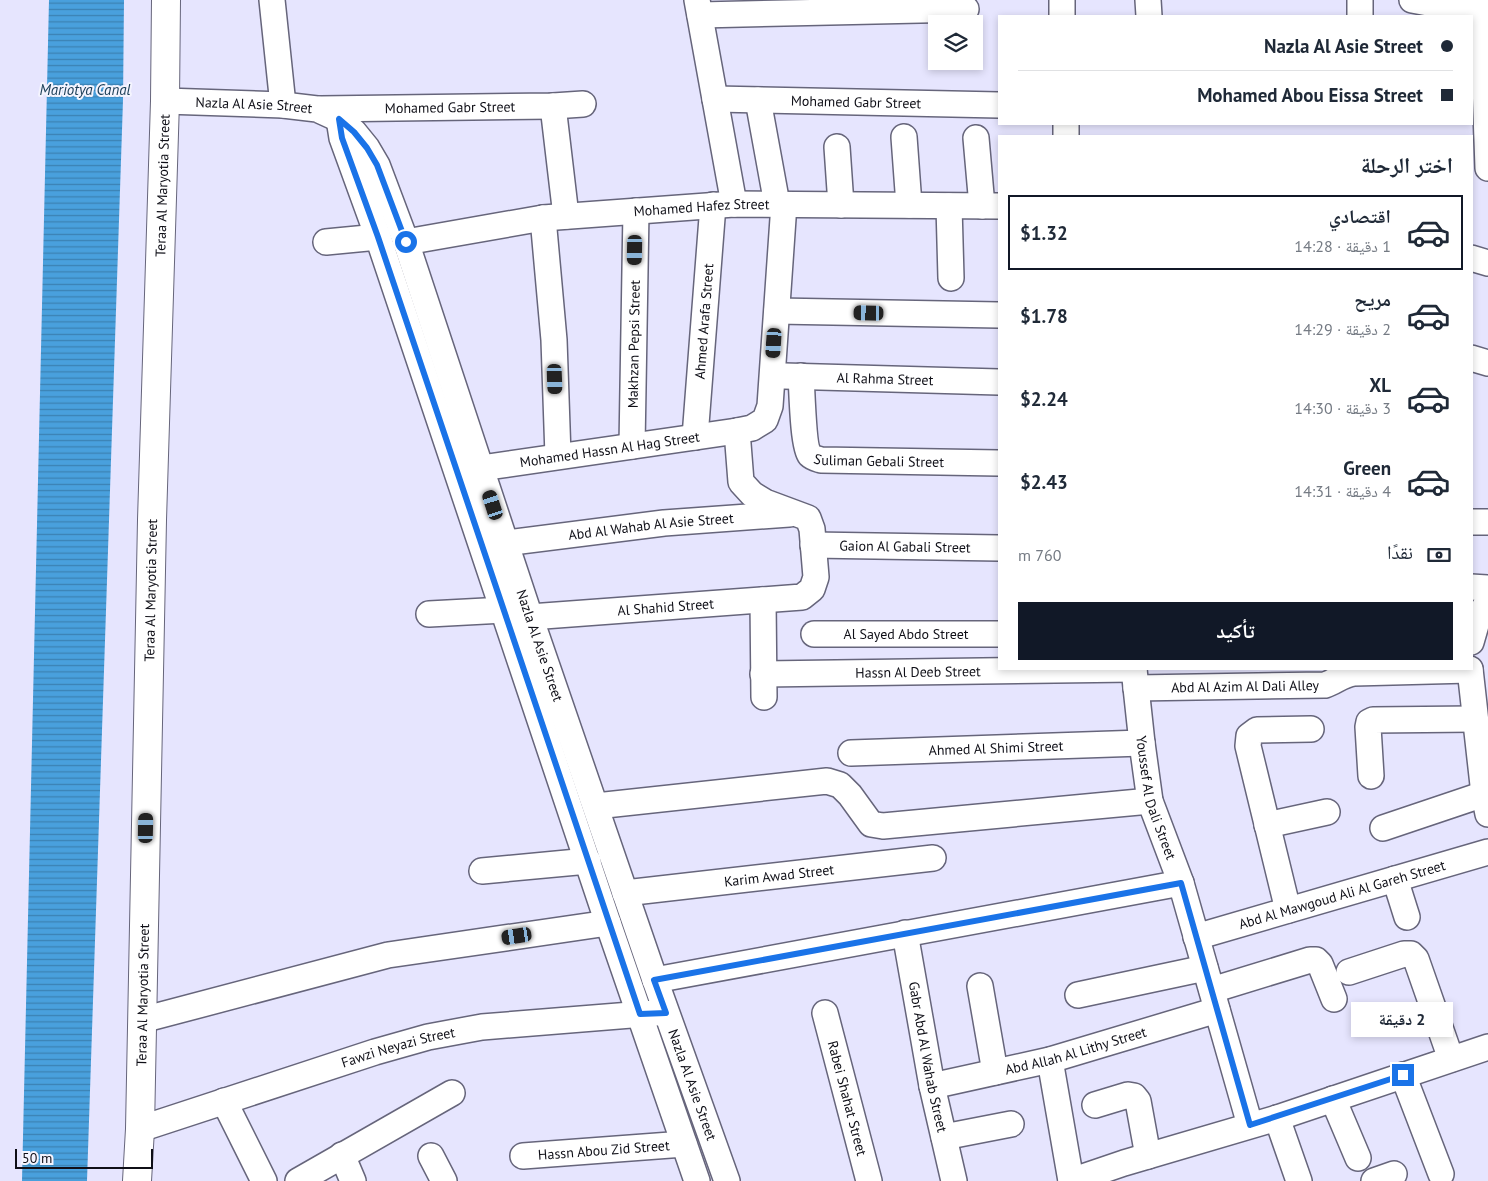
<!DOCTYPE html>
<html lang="ar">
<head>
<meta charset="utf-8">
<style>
	body { margin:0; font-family:"PT Sans","Noto Naskh Arabic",sans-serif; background:#f2f2f3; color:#1f2937; direction:rtl; height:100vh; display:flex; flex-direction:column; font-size:19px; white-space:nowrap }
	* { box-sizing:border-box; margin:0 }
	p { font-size:16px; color:#747a83 }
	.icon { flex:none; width:28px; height:28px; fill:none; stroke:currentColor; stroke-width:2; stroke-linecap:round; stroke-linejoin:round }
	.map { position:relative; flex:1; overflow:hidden; direction:ltr }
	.sheet { position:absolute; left:998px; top:135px; width:475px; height:535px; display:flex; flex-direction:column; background:#fff; border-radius:0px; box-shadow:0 2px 8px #0003; direction:rtl }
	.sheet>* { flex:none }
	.guide { position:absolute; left:998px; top:15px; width:475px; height:110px; border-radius:0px; box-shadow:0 2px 8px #0003; direction:rtl; display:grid; align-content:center; height:110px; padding:0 20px; background:#fff }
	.tools { position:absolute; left:928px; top:15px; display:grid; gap:10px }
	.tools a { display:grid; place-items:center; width:55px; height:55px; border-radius:0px; background:#fff; box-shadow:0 2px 8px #0003; font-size:25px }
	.scale { position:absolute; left:15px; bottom:12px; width:138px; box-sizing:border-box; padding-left:5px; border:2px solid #0f0f17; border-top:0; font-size:14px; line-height:18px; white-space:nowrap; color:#0f0f17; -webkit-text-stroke:4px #f4f4fe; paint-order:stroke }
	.end { position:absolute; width:22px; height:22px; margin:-11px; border:6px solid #1a73e8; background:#fff; box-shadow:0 0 0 2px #fff }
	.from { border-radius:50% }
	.bubble { position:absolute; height:35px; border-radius:0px; background:#fff; box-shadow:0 2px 8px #0003; font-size:16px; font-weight:700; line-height:35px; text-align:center; direction:rtl }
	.car { position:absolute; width:15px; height:30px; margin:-15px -8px; border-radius:6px; box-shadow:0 0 4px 1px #0007; background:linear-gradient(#222 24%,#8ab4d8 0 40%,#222 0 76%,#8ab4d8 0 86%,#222 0) }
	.guide b { display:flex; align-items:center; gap:18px; height:48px; font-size:19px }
	.guide b+b { border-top:1px solid #e0e1e3 }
	.guide i { width:12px; height:12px; background:#1f2937 }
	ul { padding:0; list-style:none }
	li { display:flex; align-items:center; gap:15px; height:75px; margin:0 10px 8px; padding:0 10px; border:2px solid transparent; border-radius:0px }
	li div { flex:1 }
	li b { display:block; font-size:19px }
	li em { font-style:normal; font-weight:700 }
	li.active { border-color:#111827 }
	li>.icon { width:45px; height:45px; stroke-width:1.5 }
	h2 { padding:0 20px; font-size:22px; line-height:60px }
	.pay { display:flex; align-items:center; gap:12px; height:55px; padding:0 20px; font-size:19px }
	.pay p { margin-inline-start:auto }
	.cta { display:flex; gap:10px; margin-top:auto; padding:10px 20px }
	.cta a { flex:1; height:58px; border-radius:0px; background:#111827; color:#fff; font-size:20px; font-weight:700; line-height:58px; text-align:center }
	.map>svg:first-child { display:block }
</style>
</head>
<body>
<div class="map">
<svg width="1488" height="1181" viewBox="0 0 1488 1181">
	<defs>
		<pattern id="water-rules" width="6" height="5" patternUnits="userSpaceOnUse" patternTransform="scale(1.25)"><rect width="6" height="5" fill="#49a0dd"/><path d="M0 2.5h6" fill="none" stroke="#3b81b2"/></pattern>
	</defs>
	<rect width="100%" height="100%" fill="#e6e5fe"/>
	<path fill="url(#water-rules)" d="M49,0h75l-1,100 -36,1081h-65z"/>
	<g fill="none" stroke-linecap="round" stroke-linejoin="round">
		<defs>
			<g id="minor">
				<path d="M272,0l11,105"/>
				<path d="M697,0l37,204"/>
				<path d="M1062,0v16"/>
				<path d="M1148,0l1,16"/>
				<path d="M1360,0v16"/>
				<path d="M1412,0l70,13"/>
				<path d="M1482,0l6,168"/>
				<path d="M700,15l266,-6"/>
				<path id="s1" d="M715,99l284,6"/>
				<path d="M758,100l19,104"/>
				<path id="s2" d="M165,101l118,4 34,4 22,10 15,13 13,16 10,17 29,77 124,375 125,363 72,201"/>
				<path d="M553,106l13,110"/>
				<path id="s3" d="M321,109l232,-3 30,-2"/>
				<path d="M339,119l3,19 36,99 230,686 89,258"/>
				<path d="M1066,136v-12"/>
				<path d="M904,137l5,68"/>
				<path d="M976,138l6,68"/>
				<path d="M837,147l4,58"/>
				<path d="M949,206l2,72"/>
				<path d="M543,218l11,122 4,116"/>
				<path d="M326,242l52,-5"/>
				<path id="s4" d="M406,242l137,-24 191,-14 265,2"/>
				<path d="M1471,258l17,5"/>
				<path d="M777,311l222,4"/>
				<path d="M1471,358l17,5"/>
				<path id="s5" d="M784,376l215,6"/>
				<path id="s6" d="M801,376c1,14 2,71 9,79 3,3 8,4 11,5l178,3"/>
				<path id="s7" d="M695,437l18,-232"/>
				<path id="s8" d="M632,446l4,-235"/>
				<path id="s9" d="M481,468l256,-37 15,-3 13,-8 5,-14 14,-202"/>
				<path d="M1471,522h17"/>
				<path id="s10" d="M506,543l158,-20 125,-9"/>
				<path id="s11" d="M813,545l186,3"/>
				<path d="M1471,587l17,1"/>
				<path d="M763,600l1,97"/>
				<path d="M429,614l75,-4"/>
				<path id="s12" d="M530,617l272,-20 10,-8 4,-12 -4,-48 -4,-11 -43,-16 -13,-8 -11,-12 -4,-51"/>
				<path id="s13" d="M814,634h185"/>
				<path d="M1471,642l7,-24 10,-17"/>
				<path id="s14" d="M1134,669l8,74 8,58 31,82 69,242"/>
				<path d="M1470,669l14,125 4,20"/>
				<path id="s15" d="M763,674l371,-5"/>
				<path id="s16" d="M1136,688l189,-3c10,-3 18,-11 29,-12l116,-3"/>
				<path id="s17" d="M851,753l291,-10"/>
				<path d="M1371,776l-3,-49 1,-5 4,-2 102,-1"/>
				<path d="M596,806l231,-25 13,4 10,10 21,29 12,2 267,-25"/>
				<path d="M1267,825l60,-13"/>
				<path d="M1383,828l101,-34"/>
				<path d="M482,871l106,-10"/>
				<path d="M1395,879l12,38"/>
				<path id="s18" d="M625,893l308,-35"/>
				<path d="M1288,910l-40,-164 1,-10 8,-6 54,-1"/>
				<path id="s19" d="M905,933l27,153 22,95"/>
				<path id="s20" d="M1196,937l292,-85"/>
				<path d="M1349,972l55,-18h7l5,5 35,100"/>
				<path d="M655,980l526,-97"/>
				<path d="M980,986l15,86"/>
				<path d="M1212,990l98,-30h6l4,4 14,35"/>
				<path d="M1078,995l127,-27"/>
				<path id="s21" d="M825,1013l44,168"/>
				<path d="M142,1020l246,-65 220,-32"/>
				<path d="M1050,1060l21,121"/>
				<path d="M1403,1075l38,99"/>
				<path id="s22" d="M932,1086l118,-26 167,-50"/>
				<path d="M1333,1099l25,59"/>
				<path d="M224,1101l40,80"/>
				<path d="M1095,1105l33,-10 6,1 4,5 10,55"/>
				<path d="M1277,1118l22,63"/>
				<path id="s23" d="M140,1129l235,-77 53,-15 54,-10 174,-14"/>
				<path d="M944,1137l67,-13"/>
				<path d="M342,1155l11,26"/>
				<path d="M431,1156l13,25"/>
				<path id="s24" d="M523,1156l161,-12"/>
				<path d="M298,1181l154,-88"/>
				<path d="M1071,1181l53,-18 153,-45 211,-71"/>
				<path d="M1374,1181l20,-7"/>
			</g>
			<g id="major">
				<path id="s25" d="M137,1181l3,-52 12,-609 13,-419 1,-101"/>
			</g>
		</defs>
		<use href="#minor" stroke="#66657b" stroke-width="28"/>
		<use href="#major" stroke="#66657b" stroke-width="30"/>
		<use href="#minor" stroke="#fff" stroke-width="25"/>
		<use href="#major" stroke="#fff" stroke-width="28"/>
	</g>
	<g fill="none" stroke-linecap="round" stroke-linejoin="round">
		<path stroke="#1a73e8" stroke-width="6" d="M406,242l-29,-77 -10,-17 -13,-16 -15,-13 3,19 36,99 262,777 26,-1 -12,-33 527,-97 69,242 153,-50"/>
	</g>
	<g text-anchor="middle" stroke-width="4" stroke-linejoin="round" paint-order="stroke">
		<g font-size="14" fill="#0f0f17" stroke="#f4f4fe">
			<text dy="5" stroke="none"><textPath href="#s1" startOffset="141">Mohamed Gabr Street</textPath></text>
			<text dy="5" stroke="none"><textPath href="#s2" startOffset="89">Nazla Al Asie Street</textPath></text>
			<text dy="5" stroke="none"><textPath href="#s3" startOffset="129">Mohamed Gabr Street</textPath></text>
			<text dy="5" stroke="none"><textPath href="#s25" startOffset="996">Teraa Al Maryotia Street</textPath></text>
			<text dy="5" stroke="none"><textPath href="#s4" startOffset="298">Mohamed Hafez Street</textPath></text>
			<text dy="5" stroke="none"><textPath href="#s7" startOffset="116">Ahmed Arafa Street</textPath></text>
			<text dy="5" stroke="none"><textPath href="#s8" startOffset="102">Makhzan Pepsi Street</textPath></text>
			<text dy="5" stroke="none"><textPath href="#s5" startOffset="101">Al Rahma Street</textPath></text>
			<text dy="5" stroke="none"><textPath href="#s9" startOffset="130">Mohamed Hassn Al Hag Street</textPath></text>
			<text dy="5" stroke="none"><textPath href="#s6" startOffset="150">Suliman Gebali Street</textPath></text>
			<text dy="5" stroke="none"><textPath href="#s10" startOffset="146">Abd Al Wahab Al Asie Street</textPath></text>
			<text dy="5" stroke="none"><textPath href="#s11" startOffset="92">Gaion Al Gabali Street</textPath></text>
			<text dy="5" stroke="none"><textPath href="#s25" startOffset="591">Teraa Al Maryotia Street</textPath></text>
			<text dy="5" stroke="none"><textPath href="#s12" startOffset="136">Al Shahid Street</textPath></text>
			<text dy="5" stroke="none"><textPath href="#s13" startOffset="92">Al Sayed Abdo Street</textPath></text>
			<text dy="5" stroke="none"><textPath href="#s2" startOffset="744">Nazla Al Asie Street</textPath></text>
			<text dy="5" stroke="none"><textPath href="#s15" startOffset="155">Hassn Al Deeb Street</textPath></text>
			<text dy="5" stroke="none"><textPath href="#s16" startOffset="109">Abd Al Azim Al Dali Alley</textPath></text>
			<text dy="5" stroke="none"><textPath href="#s17" startOffset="145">Ahmed Al Shimi Street</textPath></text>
			<text dy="5" stroke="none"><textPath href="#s14" startOffset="131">Youssef Al Dali Street</textPath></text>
			<text dy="5" stroke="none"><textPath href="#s18" startOffset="155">Karim Awad Street</textPath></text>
			<text dy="5" stroke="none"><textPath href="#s20" startOffset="152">Abd Al Mawgoud Ali Al Gareh Street</textPath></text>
			<text dy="5" stroke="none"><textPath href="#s25" startOffset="186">Teraa Al Maryotia Street</textPath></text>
			<text dy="5" stroke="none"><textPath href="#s23" startOffset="271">Fawzi Neyazi Street</textPath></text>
			<text dy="5" stroke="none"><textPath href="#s22" startOffset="148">Abd Allah Al Lithy Street</textPath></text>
			<text dy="5" stroke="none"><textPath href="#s19" startOffset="126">Gabr Abd Al Wahab Street</textPath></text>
			<text dy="5" stroke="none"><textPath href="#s2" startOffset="1209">Nazla Al Asie Street</textPath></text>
			<text dy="5" stroke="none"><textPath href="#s21" startOffset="88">Rabei Shahat Street</textPath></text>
			<text dy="5" stroke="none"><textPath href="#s24" startOffset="81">Hassn Abou Zid Street</textPath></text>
		</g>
		<g font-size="15" font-style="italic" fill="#1a3d57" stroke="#f4f4fe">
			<text x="85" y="95">Mariotya Canal</text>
		</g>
	</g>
</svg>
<div class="tools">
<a><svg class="icon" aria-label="layers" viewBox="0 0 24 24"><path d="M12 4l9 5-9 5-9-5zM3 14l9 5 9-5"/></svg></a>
</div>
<div class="scale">50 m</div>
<i class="end from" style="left:406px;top:242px"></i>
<i class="end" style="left:1403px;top:1075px"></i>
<div class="bubble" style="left:1351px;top:1002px;width:102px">2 دقيقة</div>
<i class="car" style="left:635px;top:250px;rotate:181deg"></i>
<i class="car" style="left:869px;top:313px;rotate:271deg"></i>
<i class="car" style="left:774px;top:343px;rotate:184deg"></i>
<i class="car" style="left:555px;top:379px;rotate:178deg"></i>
<i class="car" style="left:493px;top:505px;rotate:342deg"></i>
<i class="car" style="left:146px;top:828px;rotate:1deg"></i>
<i class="car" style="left:517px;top:936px;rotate:261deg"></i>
<div class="guide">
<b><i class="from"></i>Nazla Al Asie Street</b>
<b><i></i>Mohamed Abou Eissa Street</b>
</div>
<section class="sheet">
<h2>اختر الرحلة</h2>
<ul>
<li class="active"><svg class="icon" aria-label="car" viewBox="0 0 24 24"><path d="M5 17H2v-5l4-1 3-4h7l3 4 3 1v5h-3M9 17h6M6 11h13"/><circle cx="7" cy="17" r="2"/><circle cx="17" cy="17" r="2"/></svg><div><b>اقتصادي</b><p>1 دقيقة · 14:28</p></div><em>$1.32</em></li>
<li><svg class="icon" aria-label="car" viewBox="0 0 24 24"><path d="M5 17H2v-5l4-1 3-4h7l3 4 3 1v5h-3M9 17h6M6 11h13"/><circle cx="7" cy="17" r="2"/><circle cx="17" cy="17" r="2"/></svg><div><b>مريح</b><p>2 دقيقة · 14:29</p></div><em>$1.78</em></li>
<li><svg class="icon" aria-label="car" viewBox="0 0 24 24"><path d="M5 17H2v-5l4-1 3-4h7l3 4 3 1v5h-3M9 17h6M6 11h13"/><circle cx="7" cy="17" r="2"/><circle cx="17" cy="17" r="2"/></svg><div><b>XL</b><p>3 دقيقة · 14:30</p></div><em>$2.24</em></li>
<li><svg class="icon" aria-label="car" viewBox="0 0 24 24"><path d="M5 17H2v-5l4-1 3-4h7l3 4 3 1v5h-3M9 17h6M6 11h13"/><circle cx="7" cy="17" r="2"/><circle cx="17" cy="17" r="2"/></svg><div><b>Green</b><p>4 دقيقة · 14:31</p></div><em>$2.43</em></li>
</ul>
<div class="pay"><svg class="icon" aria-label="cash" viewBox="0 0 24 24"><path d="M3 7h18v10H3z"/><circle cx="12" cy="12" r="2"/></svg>نقدًا<p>760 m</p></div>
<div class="cta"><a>تأكيد</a></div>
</section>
</div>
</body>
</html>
